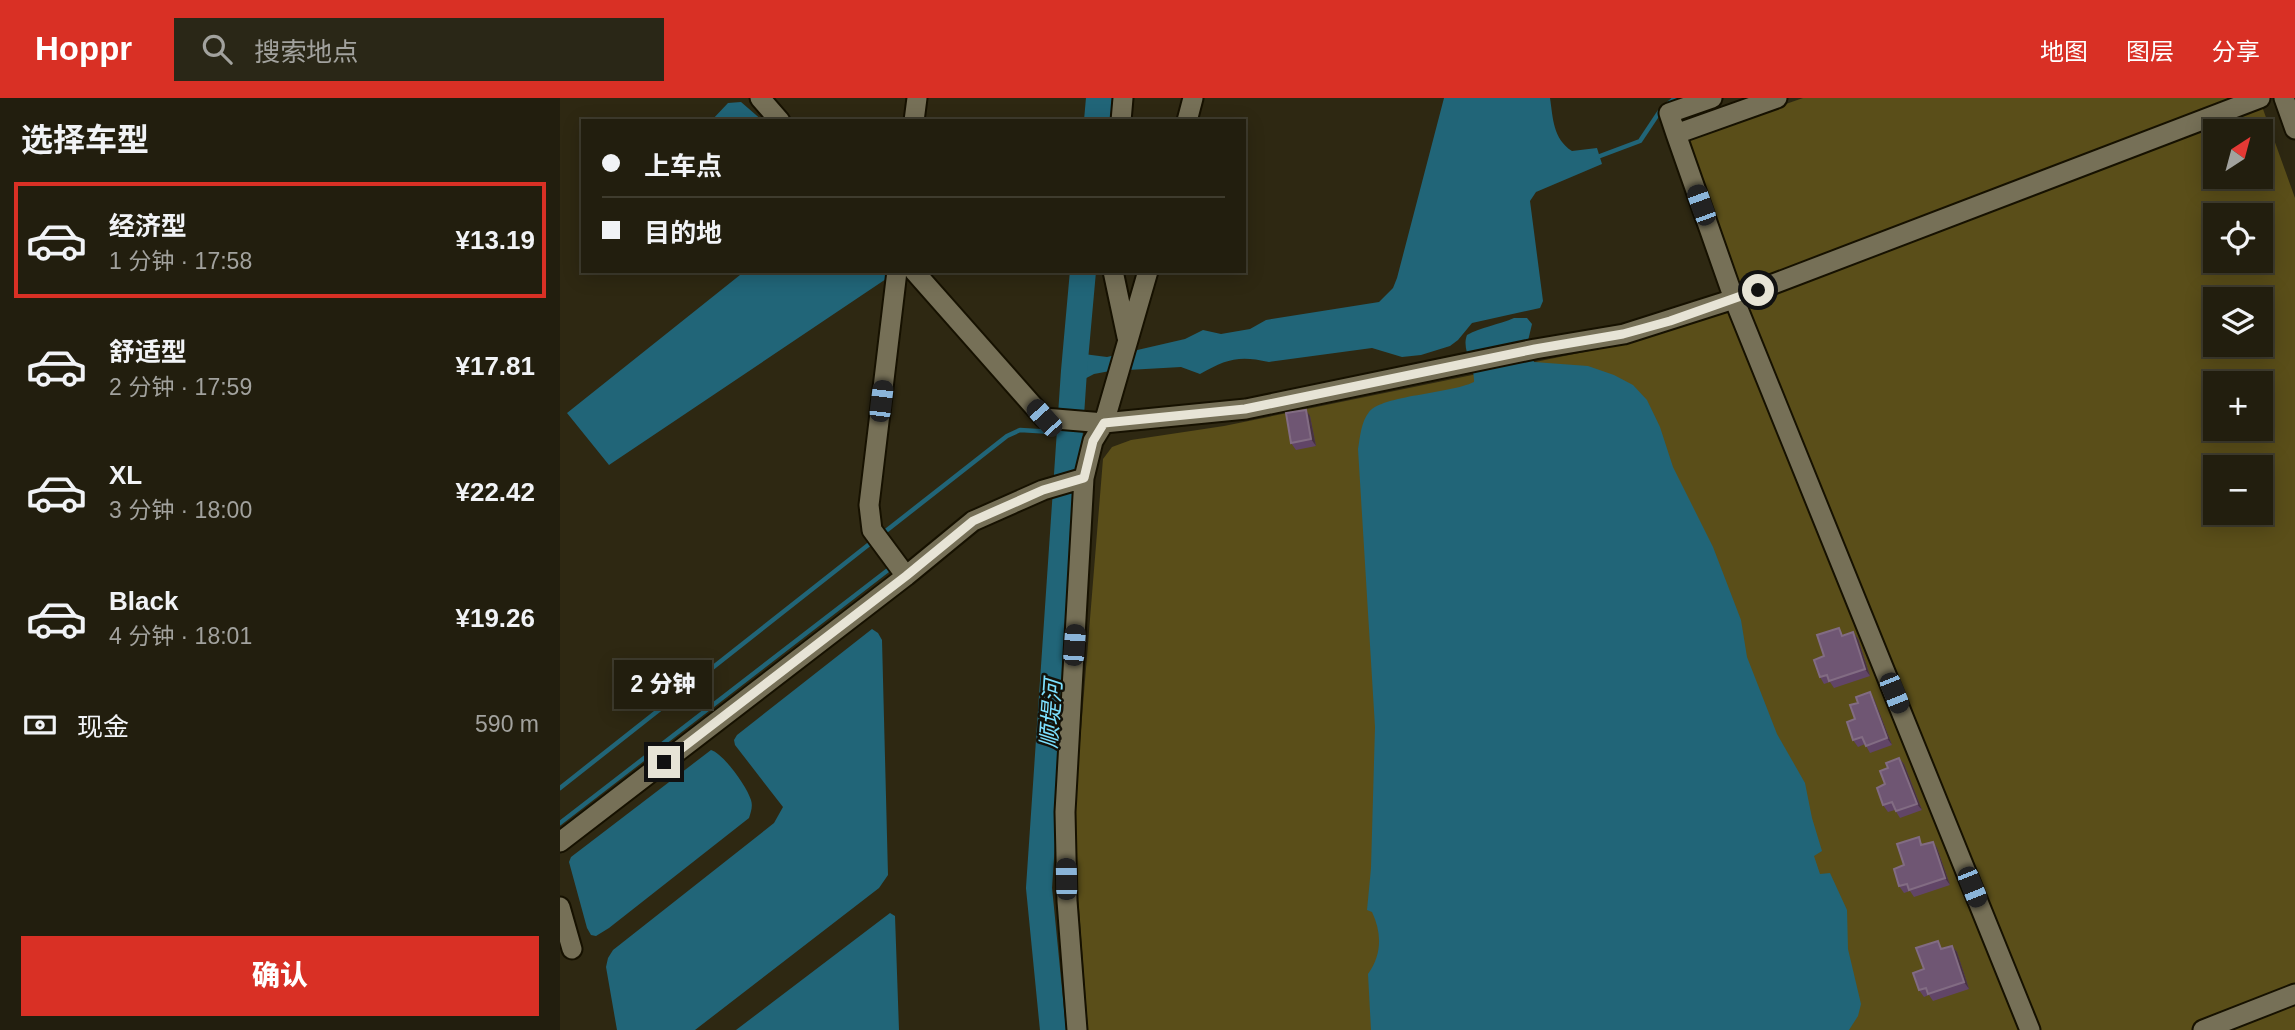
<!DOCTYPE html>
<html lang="zh">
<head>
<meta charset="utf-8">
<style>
	body { margin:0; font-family:Helvetica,"Noto Sans SC",sans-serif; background:#2a2717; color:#f1f3f6; height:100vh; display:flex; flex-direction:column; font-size:26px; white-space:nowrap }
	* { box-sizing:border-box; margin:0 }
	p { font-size:23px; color:#a2a29e }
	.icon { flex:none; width:38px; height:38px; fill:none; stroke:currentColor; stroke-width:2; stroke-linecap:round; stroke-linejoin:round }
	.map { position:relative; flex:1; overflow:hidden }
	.details { display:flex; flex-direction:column; background:#221e0e; width:560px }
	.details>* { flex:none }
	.hud { position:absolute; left:21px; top:21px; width:665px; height:154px; border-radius:0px; box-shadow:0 4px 18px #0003,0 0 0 2px #3f3c2e; display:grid; align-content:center; height:154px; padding:0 21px; background:#221e0e }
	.needle { width:46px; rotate:36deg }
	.buttons { position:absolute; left:1643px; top:21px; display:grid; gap:14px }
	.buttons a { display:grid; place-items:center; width:70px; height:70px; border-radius:0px; background:#221e0e; box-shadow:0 4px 18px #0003,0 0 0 2px #3f3c2e; font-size:35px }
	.end { position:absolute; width:32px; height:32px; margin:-16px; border:9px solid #e7e4d6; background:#111; box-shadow:0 0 0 4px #111 }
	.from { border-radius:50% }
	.bubble { position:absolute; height:49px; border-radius:0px; background:#221e0e; box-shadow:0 4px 18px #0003,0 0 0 2px #3f3c2e; font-size:23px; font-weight:800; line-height:49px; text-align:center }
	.car { position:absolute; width:21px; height:42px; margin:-21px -10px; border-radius:9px; box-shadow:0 0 5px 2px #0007; background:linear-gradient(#222 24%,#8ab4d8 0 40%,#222 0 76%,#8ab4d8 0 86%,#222 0) }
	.hud b { display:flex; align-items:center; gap:24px; height:66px; font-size:26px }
	.hud b+b { border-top:2px solid #3f3c2e }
	.hud i { width:18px; height:18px; background:#f1f3f6 }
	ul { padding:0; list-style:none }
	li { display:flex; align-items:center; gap:21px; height:116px; margin:0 14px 10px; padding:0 7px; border:4px solid transparent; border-radius:0px }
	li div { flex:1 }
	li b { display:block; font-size:26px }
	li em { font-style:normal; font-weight:800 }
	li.selected { border-color:#d93025 }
	li>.icon { width:63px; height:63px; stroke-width:1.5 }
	h2 { padding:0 21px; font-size:32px; line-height:84px }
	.pay { display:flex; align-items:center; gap:18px; height:77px; padding:0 21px; font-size:26px }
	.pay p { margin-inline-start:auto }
	.action { display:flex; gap:14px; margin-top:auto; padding:14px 21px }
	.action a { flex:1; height:80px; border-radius:0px; background:#d93025; color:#fff; font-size:28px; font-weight:800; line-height:80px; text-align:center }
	header { display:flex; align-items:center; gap:42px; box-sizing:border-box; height:98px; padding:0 35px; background:#d93025; color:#fff }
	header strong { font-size:33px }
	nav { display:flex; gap:38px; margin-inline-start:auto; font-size:24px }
	.search { width:490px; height:63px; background:#2a2717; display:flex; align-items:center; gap:18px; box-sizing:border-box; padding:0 24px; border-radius:0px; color:#a2a29e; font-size:26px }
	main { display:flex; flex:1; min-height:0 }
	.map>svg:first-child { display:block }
</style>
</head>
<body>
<header>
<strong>Hoppr</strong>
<div class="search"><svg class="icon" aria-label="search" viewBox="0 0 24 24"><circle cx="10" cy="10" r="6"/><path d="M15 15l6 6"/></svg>搜索地点</div>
<nav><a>地图</a><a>图层</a><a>分享</a></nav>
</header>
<main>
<section class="details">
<h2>选择车型</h2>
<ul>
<li class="selected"><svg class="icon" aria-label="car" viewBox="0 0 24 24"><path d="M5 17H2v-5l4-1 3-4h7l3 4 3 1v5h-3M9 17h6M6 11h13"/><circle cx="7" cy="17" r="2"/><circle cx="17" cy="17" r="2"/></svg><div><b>经济型</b><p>1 分钟 · 17:58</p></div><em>¥13.19</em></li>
<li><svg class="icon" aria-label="car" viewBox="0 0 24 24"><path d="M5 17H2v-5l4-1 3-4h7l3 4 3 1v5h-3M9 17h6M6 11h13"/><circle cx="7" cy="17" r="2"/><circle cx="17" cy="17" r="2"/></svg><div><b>舒适型</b><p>2 分钟 · 17:59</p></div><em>¥17.81</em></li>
<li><svg class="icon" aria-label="car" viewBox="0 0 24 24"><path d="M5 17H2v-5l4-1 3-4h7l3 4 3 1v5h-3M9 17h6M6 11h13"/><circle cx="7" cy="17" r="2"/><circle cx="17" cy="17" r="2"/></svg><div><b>XL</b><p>3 分钟 · 18:00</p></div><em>¥22.42</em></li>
<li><svg class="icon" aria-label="car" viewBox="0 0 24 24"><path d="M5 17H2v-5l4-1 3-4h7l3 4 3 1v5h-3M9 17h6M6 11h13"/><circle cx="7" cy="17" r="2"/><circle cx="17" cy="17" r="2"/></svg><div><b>Black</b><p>4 分钟 · 18:01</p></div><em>¥19.26</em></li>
</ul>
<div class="pay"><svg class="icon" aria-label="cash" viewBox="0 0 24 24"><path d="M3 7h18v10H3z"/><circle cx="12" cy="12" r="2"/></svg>现金<p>590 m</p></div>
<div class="action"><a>确认</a></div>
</section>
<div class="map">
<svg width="1735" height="932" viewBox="0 0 1735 932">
	<rect width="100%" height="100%" fill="#2e2812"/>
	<path fill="#5a4e19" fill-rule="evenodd" d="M1243,0h456l36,100v832h-1207l-15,-202 30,-369 9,-12 19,-7 93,-14 404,-83 116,-38 -58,-166zM1656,33h45v46h-45zM1656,117h45v46h-45zM1656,201h45v46h-45zM1656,285h45v46h-45zM1656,369h45v46h-45z"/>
	<path fill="#216578" d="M884,0h106c3,20 3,41 22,53l25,-3 5,16 -66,28 -6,9 13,100 -3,7 -68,15 -14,17 -8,6 -29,9 -19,2 -30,-9 -103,14c-30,-7 -43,-3 -69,12l-19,-7 -71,4 -16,3 -21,11 3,-32 31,4 78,-18 18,-9 18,4 29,-5 16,-9 113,-18 14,-14 4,-10z
		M181,4l22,19h-52l17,-18z
		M185,173h139l2,8 -277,186 -42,-52z
		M954,220h13l5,6 -5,21 7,17 54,4 26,9 19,10 14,15 13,27 13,40 40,80 28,73 6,37 30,77 28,49 7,35 10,33 -8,5 6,18 10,-1 17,37 1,39 13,55 -3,12 -9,14h-478l-3,-56c14,-19 14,-41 4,-62l-5,-2 4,-42 4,-141 -17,-278c2,-12 3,-27 11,-37 14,-17 80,-18 105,-30 1,-16 -13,-32 -7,-47 14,-8 31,-10 47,-17z
		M312,531l6,4 4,7 6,235 -9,13 -184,142h-78l-11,-63 2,-9 5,-8 161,-127 9,-16 -48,-62 -1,-5 3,-5z
		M151,652c13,4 36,37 40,50 2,6 0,12 -2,18l-140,110 -13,8 -5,-1 -4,-7 -18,-66 2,-5z
		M330,815l5,3 4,114h-163z"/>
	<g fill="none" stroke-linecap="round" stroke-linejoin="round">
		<path stroke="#216578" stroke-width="4.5" d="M1040,58l40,-15 20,-30 15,-13
			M322,436l125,-98 13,-6 50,3
			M0,690l312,-246
			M0,725l328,-253"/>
		<path stroke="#216578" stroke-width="26" d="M537,23l2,-23
			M493,932l-14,-142 35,-517 9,-100"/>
		<defs>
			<path id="minor" d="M200,0l20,23
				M1152,0l-43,15 7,21 58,165 296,731
				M1724,0l11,31
				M354,23l3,-23
				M561,23l2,-23
				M627,23l6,-23
				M1116,36l101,-36
				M337,173l-28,234 3,25 34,46
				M354,173l130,147 60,5 142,-14 289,-60 89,-15 110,-35 526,-201
				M553,173l14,66
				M0,744l346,-266 67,-55 70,-31 41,-12
				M0,809l12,42
				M517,932l-10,-129 -2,-89 19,-334 9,-37 11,-18 44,-152
				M1643,932l92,-36"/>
		</defs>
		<use href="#minor" stroke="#161100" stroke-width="23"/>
		<use href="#minor" stroke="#767057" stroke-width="19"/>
	</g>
	<path fill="#614567" d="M750,318l6,30 -20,4 -5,-7z
		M1293,534l5,7 12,37 -36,12 -4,-6 -6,2 -4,-7 4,-21 20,-21z
		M1310,594l4,7 18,46 -22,8 -5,-9 -7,3 -5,-7 5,-37z
		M1339,660l5,6 18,46 -22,8 -5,-8 -7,2 -5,-7 5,-37z
		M1373,744l4,6 13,37 -36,12 -4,-6 -6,2 -5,-7 5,-21z
		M1392,848l5,6 12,37 -36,12 -4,-6 -5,2 -5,-7 5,-21 19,-21z"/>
	<path fill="#473240" d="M746,312l4,6 6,30 -5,-7z
		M1293,534l5,7 12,37 -5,-7z
		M1310,594l4,7 18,46 -5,-7z
		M1339,660l5,6 18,46 -5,-6z
		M1373,744l4,6 13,37 -5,-7z
		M1392,848l5,6 12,37 -5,-7z"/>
	<path fill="#6f5673" stroke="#826c83" stroke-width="2" d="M746,312l5,29 -20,4 -5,-30z
		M1279,530l3,8 11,-4 12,37 -36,12 -2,-6 -7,2 -6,-17 10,-4 -7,-21z
		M1310,594l17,46 -21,8 -4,-9 -9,3 -6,-18 8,-3 -5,-14 8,-2 -2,-6z
		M1339,660l18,46 -21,7 -4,-9 -9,3 -6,-17 8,-4 -5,-13 8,-3 -2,-5z
		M1359,739l2,8 12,-3 12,36 -36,12 -2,-6 -8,2 -5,-17 10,-4 -7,-21z
		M1378,843l3,8 11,-3 12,36 -36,12 -2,-6 -7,2 -6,-17 11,-4 -8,-21z"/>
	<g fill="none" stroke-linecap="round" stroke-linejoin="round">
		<path stroke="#e7e4d6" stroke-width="9" d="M104,664l242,-186 67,-55 70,-31 41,-12 9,-37 11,-18 141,-14 290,-60 88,-15 47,-13 88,-31"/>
	</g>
	<g text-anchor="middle" stroke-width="5" stroke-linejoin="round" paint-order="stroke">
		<g font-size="23" font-style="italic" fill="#7de0ff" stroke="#131108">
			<text transform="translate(491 616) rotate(-86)" y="8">顺堤河</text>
		</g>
	</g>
</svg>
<div class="buttons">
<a><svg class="needle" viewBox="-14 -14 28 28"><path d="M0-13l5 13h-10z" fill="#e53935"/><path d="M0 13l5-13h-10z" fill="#a2a29e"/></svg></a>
<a><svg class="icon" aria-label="locate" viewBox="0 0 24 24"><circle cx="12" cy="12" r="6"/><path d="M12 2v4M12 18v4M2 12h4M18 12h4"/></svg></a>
<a><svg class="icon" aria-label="layers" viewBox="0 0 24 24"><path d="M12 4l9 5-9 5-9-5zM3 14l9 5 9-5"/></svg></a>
<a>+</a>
<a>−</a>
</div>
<i class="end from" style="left:1198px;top:192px"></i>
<i class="end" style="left:104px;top:664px"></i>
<div class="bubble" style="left:54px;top:562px;width:98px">2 分钟</div>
<i class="car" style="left:1141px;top:107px;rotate:340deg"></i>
<i class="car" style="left:321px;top:303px;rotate:7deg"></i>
<i class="car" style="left:484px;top:320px;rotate:318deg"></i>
<i class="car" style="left:514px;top:547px;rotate:4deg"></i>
<i class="car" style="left:1334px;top:595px;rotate:158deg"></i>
<i class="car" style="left:506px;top:781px;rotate:359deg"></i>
<i class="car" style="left:1412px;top:789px;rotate:158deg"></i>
<div class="hud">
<b><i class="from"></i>上车点</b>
<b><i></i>目的地</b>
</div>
</div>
</main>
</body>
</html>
